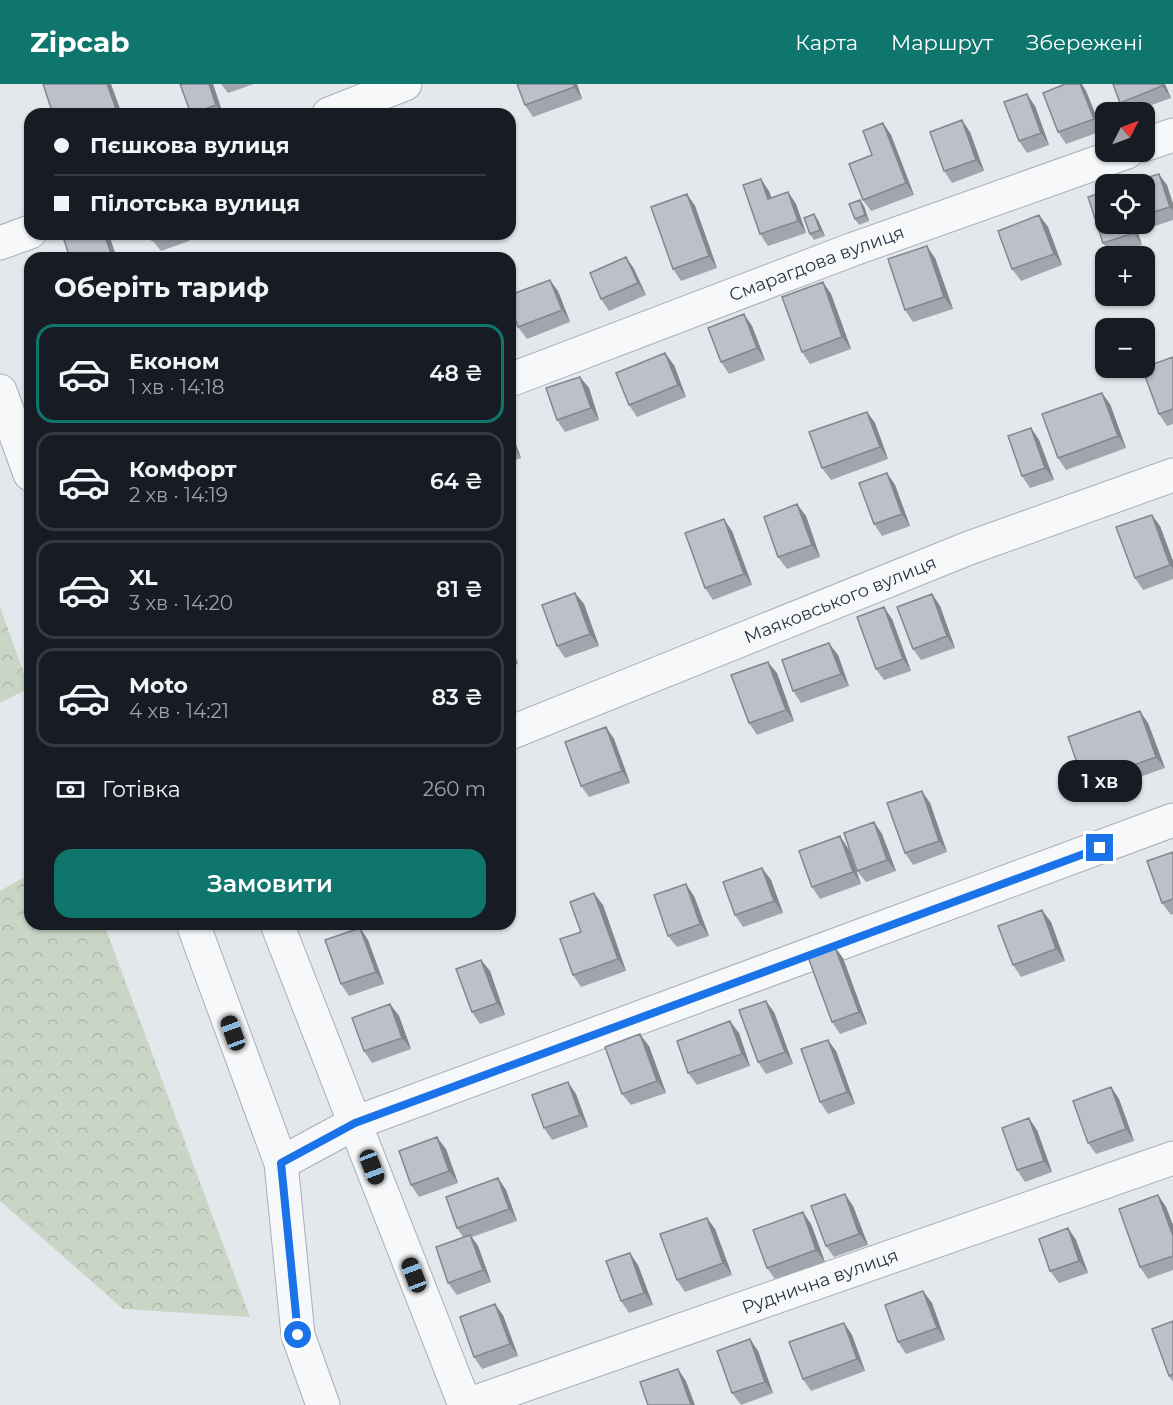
<!DOCTYPE html>
<html lang="uk">
<head>
<meta charset="utf-8">
<style>
	body { margin:0; font-family:Montserrat,sans-serif; background:#242831; color:#f1f3f6; height:100vh; display:flex; flex-direction:column; font-size:22px; white-space:nowrap }
	* { box-sizing:border-box; margin:0 }
	p { font-size:20px; color:#9ea1a6 }
	.icon { flex:none; width:33px; height:33px; fill:none; stroke:currentColor; stroke-width:2; stroke-linecap:round; stroke-linejoin:round }
	.map { position:relative; flex:1; overflow:hidden }
	.panel { position:absolute; left:24px; top:168px; width:492px; height:678px; display:flex; flex-direction:column; background:#171b24; border-radius:18px; box-shadow:0 2px 4px #0004 }
	.panel>* { flex:none }
	.banner { position:absolute; left:24px; top:24px; width:492px; height:132px; border-radius:18px; box-shadow:0 2px 4px #0004; display:grid; align-content:center; height:132px; padding:0 30px; background:#171b24 }
	.needle { width:39px; rotate:48deg }
	.fabs { position:absolute; left:1095px; top:18px; display:grid; gap:12px }
	.fabs a { display:grid; place-items:center; width:60px; height:60px; border-radius:12px; background:#171b24; box-shadow:0 2px 4px #0004; font-size:30px }
	.end { position:absolute; width:27px; height:27px; margin:-14px; border:8px solid #1a73e8; background:#fff; box-shadow:0 0 0 3px #fff }
	.from { border-radius:50% }
	.bubble { position:absolute; height:42px; border-radius:18px; background:#171b24; box-shadow:0 2px 4px #0004; font-size:20px; font-weight:600; line-height:42px; text-align:center }
	.car { position:absolute; width:18px; height:36px; margin:-18px -9px; border-radius:8px; box-shadow:0 0 4px 2px #0007; background:linear-gradient(#222 24%,#8ab4d8 0 40%,#222 0 76%,#8ab4d8 0 86%,#222 0) }
	.banner b { display:flex; align-items:center; gap:21px; height:57px; font-size:22px }
	.banner b+b { border-top:2px solid #363941 }
	.banner i { width:15px; height:15px; background:#f1f3f6 }
	ul { padding:0; list-style:none }
	li { display:flex; align-items:center; gap:18px; height:99px; margin:0 12px 9px; padding:0 18px; border:3px solid #363941; border-radius:18px }
	li div { flex:1 }
	li b { display:block; font-size:22px }
	li em { font-style:normal; font-weight:600 }
	li.selected { border-color:#0f766e }
	li>.icon { width:54px; height:54px; stroke-width:1.5 }
	h2 { padding:0 30px; font-size:27px; line-height:72px }
	.pay { display:flex; align-items:center; gap:15px; height:66px; padding:0 30px; font-size:22px }
	.pay p { margin-inline-start:auto }
	.action { display:flex; gap:12px; margin-top:auto; padding:12px 30px }
	.action a { flex:1; height:69px; border-radius:18px; background:#0f766e; color:#fff; font-size:24px; font-weight:600; line-height:69px; text-align:center }
	header { display:flex; align-items:center; gap:36px; box-sizing:border-box; height:84px; padding:0 30px; background:#0f766e; color:#fff }
	header strong { font-size:28px }
	nav { display:flex; gap:33px; margin-inline-start:auto; font-size:21px }
	.map>svg:first-child { display:block }
</style>
</head>
<body>
<header>
<strong>Zipcab</strong>
<nav><a>Карта</a><a>Маршрут</a><a>Збережені</a></nav>
</header>
<div class="map">
<svg width="1173" height="1321" viewBox="0 0 1173 1321">
	<defs>
		<pattern id="forest-crowns" width="20" height="18" patternUnits="userSpaceOnUse" patternTransform="scale(1.5)"><rect width="20" height="18" fill="#c9d6c5"/><path d="M2 6a3 3 0 1 1 6 0M12 15a3 3 0 1 1 6 0" fill="none" stroke="#adb8ab"/></pattern>
	</defs>
	<rect width="100%" height="100%" fill="#e4e7ec"/>
	<path fill="url(#forest-crowns)" d="M0,523l29,81 -29,15z
		M30,790v50h74l146,393 -127,-8 -123,-108v-310z"/>
	<g fill="none" stroke-linecap="round" stroke-linejoin="round">
		<defs>
			<g id="minor">
				<path d="M329,30l76,-30"/>
				<path d="M1144,61l29,-10"/>
				<path d="M0,159l30,-11"/>
				<path id="s1" d="M510,296l341,-130 276,-98"/>
				<path d="M0,307l30,83"/>
				<path id="s2" d="M510,649l459,-185 204,-73"/>
				<path d="M193,840l88,239 17,172 25,70"/>
				<path d="M277,840l188,481"/>
				<path d="M281,1079l74,-40 818,-303"/>
				<path id="s3" d="M467,1321l706,-247"/>
			</g>
		</defs>
		<use href="#minor" stroke="#a9aeb7" stroke-width="35"/>
		<use href="#minor" stroke="#f7f8fa" stroke-width="33"/>
	</g>
	<path fill="#a1a5ae" d="M180,0h33l10,30h-32z
		M221,0h33l-26,9z
		M517,0h60l5,15 -49,18 -8,-12z
		M1165,0l6,14 -38,14h-6l-7,-9z
		M1086,7l16,40 -36,13 -8,-12z
		M1035,22l14,39 -22,8 -8,-12z
		M883,39l8,12 23,60 -43,16 -8,-11 9,-45z
		M970,48l14,39 -32,12 -8,-12z
		M1144,100l23,1 6,19v16l-24,8 -5,-6z
		M769,107l2,7 17,-6 8,12 10,29 -38,13 -8,-12z
		M687,110l8,12 22,62 -36,13 -8,-12z
		M864,122l5,15 -10,4 -4,-6z
		M1039,131l9,12 14,38 -41,16 -9,-12z
		M818,136l7,16 -11,4 -4,-6z
		M1135,140l7,21 -30,10 -9,-12z
		M150,150h37l2,7 -28,10 -9,-11z
		M626,173l8,12 12,26 -37,16 -8,-12z
		M935,174l18,51 -40,13 -8,-12z
		M823,198l8,12 20,55 -41,15 -8,-12z
		M558,207l12,31 -43,17 -9,-12z
		M752,242l13,34 -36,14 -8,-12z
		M1173,273v67l-6,2 -8,-12z
		M674,281l12,32 -49,20 -8,-12z
		M580,293l9,11 10,32 -34,12 -8,-12z
		M1110,320l16,44 -60,22 -8,-12z
		M867,328l8,11 13,36 -57,21 -9,-12z
		M510,344l11,30 -11,4z
		M1031,344l8,12 15,40 -24,8 -8,-12z
		M887,389l8,12 15,41 -28,10 -8,-12z
		M806,432l14,41 -33,12 -9,-12z
		M1160,442l13,35v18l-30,11 -8,-12z
		M732,447l20,54 -39,15 -8,-12z
		M575,509l9,11 15,42 -34,12 -8,-12z
		M932,510l8,12 15,42 -34,12 -8,-11z
		M892,535l19,52 -27,9 -8,-11z
		M510,559l8,21 -8,3z
		M838,571l11,31 -48,17 -8,-12z
		M777,589l17,48 -37,14 -8,-12z
		M1148,639l17,45 -73,26 -8,-11z
		M606,643l8,12 16,44 -41,14 -8,-11z
		M930,719l17,49 -34,13 -8,-12z
		M874,738l8,12 14,37 -30,11 -9,-11z
		M848,764l13,36 -41,15 -8,-12z
		M1173,768v62l-2,1 -9,-12z
		M762,784l9,12 12,33 -40,14 -8,-12z
		M694,812l15,40 -32,11 -9,-11z
		M603,821l23,66 -45,16 -8,-12 8,-43z
		M1051,838l14,39 -44,16 -8,-12z
		M360,844l8,12 16,44 -35,12 -8,-12z
		M843,874l24,66 -27,10 -8,-12z
		M481,876l9,11 15,44 -25,9 -8,-12z
		M390,920l9,12 12,33 -39,14 -8,-12z
		M774,928l19,52 -27,10 -8,-12z
		M739,949l11,33 -53,19 -9,-12z
		M649,962l17,47 -35,12 -9,-11z
		M836,967l19,53 -27,10 -8,-12z
		M1111,1003l8,12 15,42 -38,13 -8,-11z
		M576,1010l12,33 -36,13 -8,-12z
		M1037,1046l15,42 -27,10 -8,-12z
		M446,1065l12,34 -39,14 -8,-12z
		M498,1094l8,12 11,31 -45,16 6,9 13,36 -34,13 -9,-12 15,-46 -6,-9z
		M1158,1111l8,12 7,18v45l-25,9 -8,-12z
		M853,1122l15,39 -34,12 -8,-11z
		M707,1134l8,11 17,46 -47,17 -8,-12z
		M811,1140l14,38 -50,17 -8,-11z
		M1068,1144l8,12 12,33 -29,10 -9,-12z
		M638,1181l15,40 -24,8 -8,-12z
		M923,1207l9,12 13,37 -39,14 -8,-12z
		M503,1231l15,41 -36,13 -8,-12z
		M1173,1237v61l-4,-6z
		M844,1239l8,12 13,36 -54,20 -8,-12z
		M750,1255l8,12 15,42 -32,12 -9,-12z"/>
	<path fill="#83868d" d="M107,0h4l11,30h-4z
		M209,0h4l10,30 -7,-9z
		M573,0h4l5,15 -8,-12z
		M1080,0h2l4,7 16,40 -8,-12z
		M1162,0h3l6,14 -9,-12z
		M1027,10l8,12 14,39 -8,-12z
		M962,36l8,12 14,39 -8,-11z
		M883,39l8,12 23,60 -8,-12z
		M1159,90l8,11 6,19v7l-3,-4z
		M761,95l8,12 7,20 -8,-12z
		M788,108l8,12 10,29 -8,-12z
		M687,110l8,12 22,62 -8,-12z
		M860,116l4,6 5,15 -4,-6z
		M814,130l4,6 7,16 -5,-6z
		M1039,131l9,12 14,38 -8,-11z
		M1130,140h5l7,21 -8,-12z
		M104,150h4l1,1 8,23h-3l-2,-2z
		M927,162l8,12 18,51 -9,-12z
		M626,173l8,12 12,26 -8,-12z
		M550,196l8,11 12,31 -8,-12z
		M823,198l8,12 20,55 -9,-12z
		M744,230l8,12 13,34 -8,-12z
		M665,269l9,12 12,32 -8,-12z
		M580,293l9,11 10,32 -8,-12z
		M1102,309l8,11 16,44 -8,-12z
		M867,328l8,11 13,36 -8,-12z
		M510,344l11,30 -8,-12 -3,-7z
		M1031,344l8,12 15,40 -9,-12z
		M887,389l8,12 15,41 -8,-12z
		M797,420l9,12 14,41 -8,-12z
		M1152,431l8,11 13,35v8l-3,-4z
		M724,435l8,12 20,54 -8,-11z
		M575,509l9,11 15,42 -9,-12z
		M932,510l8,12 15,42 -8,-12z
		M884,523l8,12 19,52 -8,-12z
		M510,559l8,21 -8,-10z
		M829,559l9,12 11,31 -8,-12z
		M768,578l9,11 17,48 -8,-11z
		M1140,627l8,12 17,45 -9,-11z
		M606,643l8,12 16,44 -8,-12z
		M922,707l8,12 17,49 -8,-11z
		M874,738l8,12 14,37 -9,-11z
		M840,752l8,12 13,36 -8,-12z
		M762,784l9,12 12,33 -9,-12z
		M686,800l8,12 15,40 -9,-12z
		M594,809l9,12 23,66 -8,-12z
		M1042,826l9,12 14,39 -9,-12z
		M360,844l8,12 16,44 -8,-12z
		M835,863l8,11 24,66 -8,-12z
		M481,876l9,11 15,44 -8,-12z
		M766,917l8,11 19,52 -8,-12z
		M390,920l9,12 12,33 -9,-11z
		M730,937l9,12 11,33 -8,-12z
		M640,950l9,12 17,47 -9,-12z
		M828,956l8,11 19,53 -8,-12z
		M568,998l8,12 12,33 -8,-12z
		M1111,1003l8,12 15,42 -8,-12z
		M1029,1034l8,12 15,42 -8,-11z
		M437,1053l9,12 12,34 -9,-12z
		M498,1094l8,12 11,31 -8,-12z
		M845,1110l8,12 15,39 -9,-11z
		M1158,1111l8,12 7,18v11z
		M803,1128l8,12 14,38 -9,-12z
		M707,1134l8,11 17,46 -9,-12z
		M1068,1144l8,12 12,33 -9,-12z
		M470,1151l8,11 13,36 -8,-12z
		M630,1169l8,12 15,40 -9,-12z
		M923,1207l9,12 13,37 -8,-12z
		M495,1220l8,11 15,41 -8,-12z
		M844,1239l8,12 13,36 -8,-12z
		M750,1255l8,12 15,42 -8,-11z
		M678,1285l8,12 9,24h-4z"/>
	<path fill="#bbc0ca" stroke="#83868d" stroke-width="1.5" d="M43,0h64l11,30h-65z
		M180,0h29l7,21 -25,9z
		M517,0h56l1,3 -49,18z
		M1065,0h15l14,35 -36,13 -15,-39z
		M1113,0h49v2l-42,17z
		M1027,10l14,39 -22,8 -15,-39z
		M962,36l14,40 -32,11 -14,-39z
		M883,39l23,60 -43,17 -14,-36 23,-9 -9,-24z
		M1159,90l11,33 -26,8v-31h-14l-1,-1z
		M761,95l7,20 20,-7 10,29 -38,13 -17,-49z
		M1106,107v33h24l4,9 -31,10 -15,-46z
		M687,110l22,62 -36,13 -22,-62z
		M860,116l5,15 -10,4 -6,-15z
		M814,130l6,16 -10,4 -6,-16z
		M1039,131l15,39 -42,15 -14,-38z
		M71,150h33l8,22 -5,2h-37l-7,-21z
		M150,150h18l-16,6z
		M927,162l17,51 -39,13 -17,-51z
		M626,173l12,26 -37,16 -11,-26z
		M550,196l12,30 -44,17 -8,-22v-10z
		M823,198l19,55 -40,15 -20,-55z
		M744,230l13,34 -36,14 -13,-34z
		M665,269l13,32 -49,20 -13,-32z
		M1173,273v52l-14,5 -17,-46z
		M580,293l11,31 -34,12 -11,-32z
		M1102,309l16,43 -60,22 -16,-44z
		M867,328l13,35 -58,21 -13,-36z
		M1031,344l14,40 -23,8 -14,-40z
		M887,389l15,41 -28,10 -15,-41z
		M797,420l15,41 -34,12 -14,-40z
		M1152,431l18,50 -35,13 -19,-51z
		M724,435l20,55 -39,14 -20,-55z
		M575,509l15,41 -33,12 -15,-41z
		M932,510l15,42 -34,13 -16,-42z
		M884,523l19,52 -27,10 -19,-52z
		M829,559l12,31 -48,17 -11,-31z
		M768,578l18,48 -37,13 -18,-48z
		M1140,627l16,46 -72,26 -16,-46z
		M606,643l16,44 -41,15 -16,-44z
		M922,707l17,50 -34,12 -18,-50z
		M874,738l13,38 -30,11 -13,-38z
		M840,752l13,36 -41,15 -13,-36z
		M1173,768v47l-11,4 -15,-42z
		M762,784l12,33 -39,14 -12,-33z
		M686,800l14,40 -32,12 -14,-41z
		M594,809l24,66 -45,16 -13,-36 21,-7 -11,-30z
		M1042,826l14,39 -43,16 -15,-39z
		M360,844l16,44 -35,12 -16,-44z
		M835,863l24,65 -27,10 -24,-65z
		M481,876l16,43 -25,9 -16,-43z
		M766,917l19,51 -27,10 -19,-52z
		M390,920l12,34 -38,13 -12,-33z
		M730,937l12,33 -54,19 -11,-32z
		M640,950l17,47 -35,13 -17,-47z
		M828,956l19,52 -27,10 -19,-53z
		M568,998l12,33 -36,13 -12,-33z
		M1111,1003l15,42 -38,14 -15,-42z
		M1029,1034l15,43 -27,9 -15,-42z
		M437,1053l12,34 -38,14 -12,-34z
		M498,1094l11,31 -52,19 -11,-31z
		M845,1110l14,40 -33,12 -15,-40z
		M1158,1111l15,41v20l-33,11 -21,-58z
		M803,1128l13,38 -49,18 -14,-38z
		M707,1134l16,45 -46,17 -17,-46z
		M1068,1144l11,33 -29,10 -11,-32z
		M470,1151l13,35 -35,13 -12,-36z
		M630,1169l14,40 -23,8 -15,-40z
		M923,1207l14,37 -39,14 -13,-37z
		M495,1220l15,40 -36,13 -14,-40z
		M1173,1237v53l-4,2 -17,-47z
		M844,1239l13,36 -54,20 -14,-37z
		M750,1255l15,43 -33,11 -15,-42z
		M678,1285l13,36h-43l-8,-23z"/>
	<g fill="none" stroke-linecap="round" stroke-linejoin="round">
		<path stroke="#1a73e8" stroke-width="8" d="M298,1251l-17,-172 74,-40 745,-275"/>
	</g>
	<g text-anchor="middle" stroke-width="6" stroke-linejoin="round" paint-order="stroke">
		<g font-size="18" fill="#2b3445" stroke="#f4f6f9">
			<text dy="6" stroke="none"><textPath href="#s1" startOffset="328">Смарагдова вулиця</textPath></text>
			<text dy="6" stroke="none"><textPath href="#s2" startOffset="356">Маяковського вулиця</textPath></text>
			<text dy="6" stroke="none"><textPath href="#s3" startOffset="374">Руднична вулиця</textPath></text>
		</g>
	</g>
</svg>
<div class="fabs">
<a><svg class="needle" viewBox="-14 -14 28 28"><path d="M0-13l5 13h-10z" fill="#e53935"/><path d="M0 13l5-13h-10z" fill="#9ea1a6"/></svg></a>
<a><svg class="icon" aria-label="locate" viewBox="0 0 24 24"><circle cx="12" cy="12" r="6"/><path d="M12 2v4M12 18v4M2 12h4M18 12h4"/></svg></a>
<a>+</a>
<a>−</a>
</div>
<i class="end from" style="left:298px;top:1251px"></i>
<i class="end" style="left:1100px;top:764px"></i>
<div class="bubble" style="left:1058px;top:676px;width:84px">1 хв</div>
<i class="car" style="left:233px;top:949px;rotate:340deg"></i>
<i class="car" style="left:372px;top:1083px;rotate:159deg"></i>
<i class="car" style="left:414px;top:1191px;rotate:339deg"></i>
<div class="banner">
<b><i class="from"></i>Пєшкова вулиця</b>
<b><i></i>Пілотська вулиця</b>
</div>
<section class="panel">
<h2>Оберіть тариф</h2>
<ul>
<li class="selected"><svg class="icon" aria-label="car" viewBox="0 0 24 24"><path d="M5 17H2v-5l4-1 3-4h7l3 4 3 1v5h-3M9 17h6M6 11h13"/><circle cx="7" cy="17" r="2"/><circle cx="17" cy="17" r="2"/></svg><div><b>Економ</b><p>1 хв · 14:18</p></div><em>48 ₴</em></li>
<li><svg class="icon" aria-label="car" viewBox="0 0 24 24"><path d="M5 17H2v-5l4-1 3-4h7l3 4 3 1v5h-3M9 17h6M6 11h13"/><circle cx="7" cy="17" r="2"/><circle cx="17" cy="17" r="2"/></svg><div><b>Комфорт</b><p>2 хв · 14:19</p></div><em>64 ₴</em></li>
<li><svg class="icon" aria-label="car" viewBox="0 0 24 24"><path d="M5 17H2v-5l4-1 3-4h7l3 4 3 1v5h-3M9 17h6M6 11h13"/><circle cx="7" cy="17" r="2"/><circle cx="17" cy="17" r="2"/></svg><div><b>XL</b><p>3 хв · 14:20</p></div><em>81 ₴</em></li>
<li><svg class="icon" aria-label="car" viewBox="0 0 24 24"><path d="M5 17H2v-5l4-1 3-4h7l3 4 3 1v5h-3M9 17h6M6 11h13"/><circle cx="7" cy="17" r="2"/><circle cx="17" cy="17" r="2"/></svg><div><b>Moto</b><p>4 хв · 14:21</p></div><em>83 ₴</em></li>
</ul>
<div class="pay"><svg class="icon" aria-label="cash" viewBox="0 0 24 24"><path d="M3 7h18v10H3z"/><circle cx="12" cy="12" r="2"/></svg>Готівка<p>260 m</p></div>
<div class="action"><a>Замовити</a></div>
</section>
</div>
</body>
</html>
